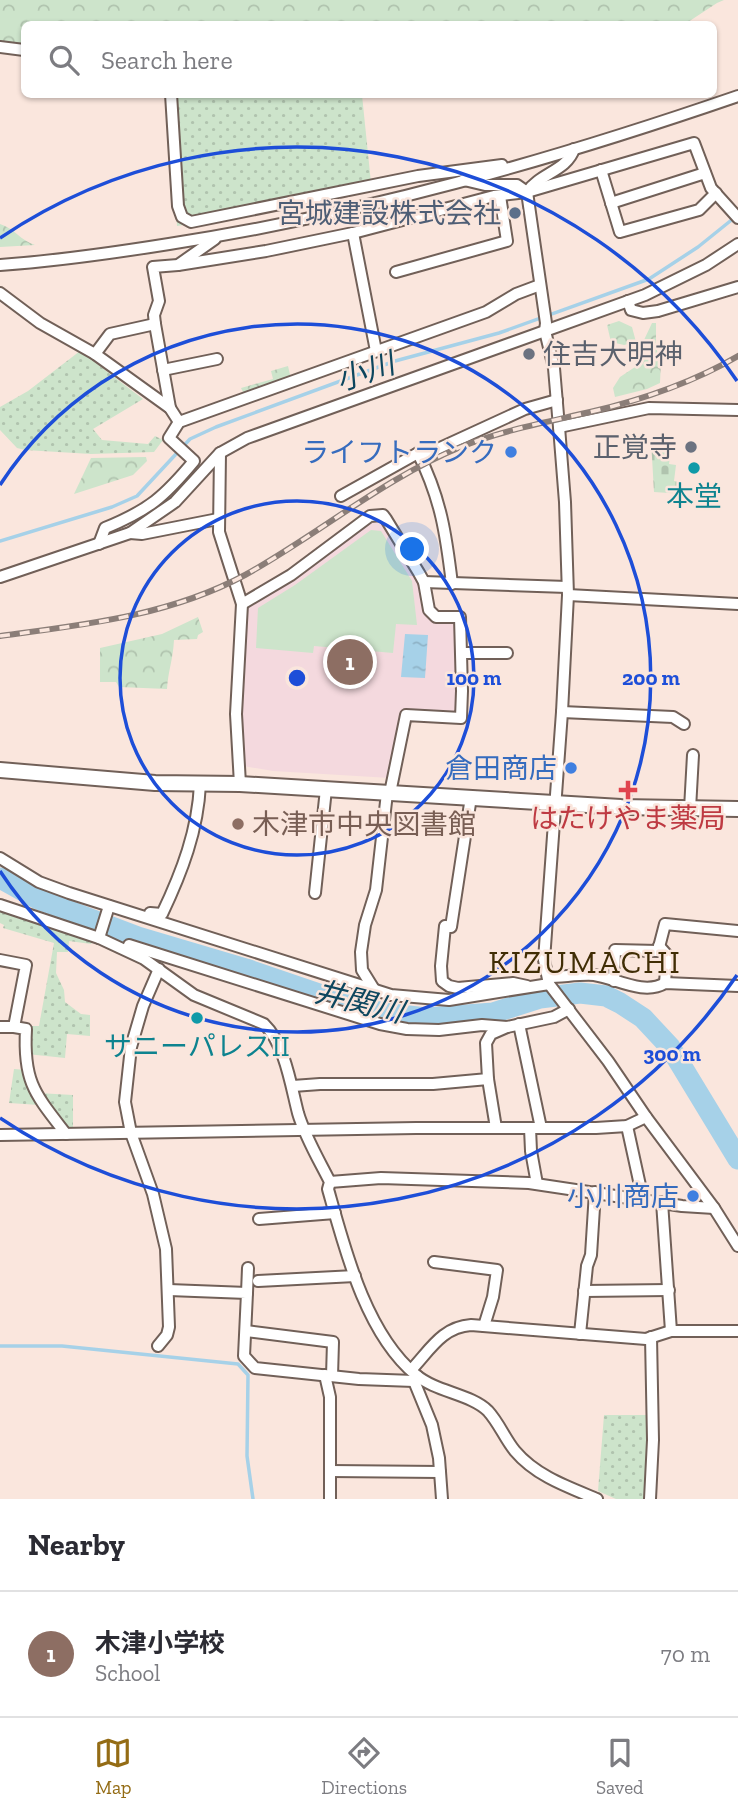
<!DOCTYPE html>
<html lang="en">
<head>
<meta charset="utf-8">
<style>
	:root { --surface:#fff; --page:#f7f7f7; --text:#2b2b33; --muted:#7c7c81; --line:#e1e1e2; --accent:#946c15 }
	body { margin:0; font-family:"Zilla Slab","Noto Sans JP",serif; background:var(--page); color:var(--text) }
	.you { position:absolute; left:413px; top:550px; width:24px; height:24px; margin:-18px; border:5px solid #fff; border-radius:50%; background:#1a73e8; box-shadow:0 0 0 10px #1a73e833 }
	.badge { display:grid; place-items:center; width:46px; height:46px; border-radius:50%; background:var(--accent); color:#fff; font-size:23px; font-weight:700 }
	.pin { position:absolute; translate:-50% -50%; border:4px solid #fff; box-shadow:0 2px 7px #0006 }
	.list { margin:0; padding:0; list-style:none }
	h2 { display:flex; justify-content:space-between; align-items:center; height:91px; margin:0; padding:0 28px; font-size:30px }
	h2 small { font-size:23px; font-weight:400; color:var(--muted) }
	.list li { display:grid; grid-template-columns:46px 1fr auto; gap:21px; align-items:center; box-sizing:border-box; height:126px; padding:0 28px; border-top:2px solid var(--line) }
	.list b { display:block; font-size:26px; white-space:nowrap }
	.list p { margin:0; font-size:23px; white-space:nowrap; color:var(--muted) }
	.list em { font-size:23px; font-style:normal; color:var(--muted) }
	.icon { flex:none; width:38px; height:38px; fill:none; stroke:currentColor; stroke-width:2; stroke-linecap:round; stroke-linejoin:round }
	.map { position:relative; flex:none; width:738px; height:1499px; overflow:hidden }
	.search { position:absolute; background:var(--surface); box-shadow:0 2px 5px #0004; left:21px; right:21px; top:21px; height:77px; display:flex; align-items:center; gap:18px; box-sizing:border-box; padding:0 24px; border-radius:10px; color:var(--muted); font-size:26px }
	.sheet { height:217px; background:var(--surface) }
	nav { display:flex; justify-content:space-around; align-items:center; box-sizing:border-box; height:98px; border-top:2px solid var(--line); background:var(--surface); font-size:19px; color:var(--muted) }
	nav a { display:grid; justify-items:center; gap:4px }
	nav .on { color:var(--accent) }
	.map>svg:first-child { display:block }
	.education { fill:#f4d9de }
	.grass { fill:url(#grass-dots) }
	.forest { fill:url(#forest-crowns) }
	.cemetery { fill:url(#cemetery-stones) }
	.pitch { fill:#cde4cb }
	.water { fill:url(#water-ripples) }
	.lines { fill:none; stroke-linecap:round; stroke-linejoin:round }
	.stream { stroke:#a6d1e8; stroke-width:3.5 }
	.river { stroke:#a6d1e8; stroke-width:21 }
	.minor-casing { stroke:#716058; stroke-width:14 }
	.tertiary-casing { stroke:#716058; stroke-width:18 }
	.minor { stroke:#fff; stroke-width:10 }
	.tertiary { stroke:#fff; stroke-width:14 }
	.rail-casing { stroke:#8b7e78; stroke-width:6 }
	.rail { stroke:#fae6dd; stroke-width:3.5; stroke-dasharray:10; stroke-linecap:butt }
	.ring { fill:none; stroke:#1d4ed8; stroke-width:3.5 }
	.service-dot { fill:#5c6f8a; stroke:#fae6dd; stroke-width:2.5 }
	.worship-dot { fill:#6b7280; stroke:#fae6dd; stroke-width:2.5 }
	.shop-dot { fill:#3f7fe0; stroke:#fae6dd; stroke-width:2.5 }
	.culture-dot { fill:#0f9aa8; stroke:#fae6dd; stroke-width:2.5 }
	.health-dot { fill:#e0444e; stroke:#fae6dd; stroke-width:2.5 }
	.education-dot { fill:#8d6e63; stroke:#fae6dd; stroke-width:2.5 }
	.labels { text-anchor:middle; stroke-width:5; stroke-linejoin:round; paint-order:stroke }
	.service-label { font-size:28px; fill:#4e5e75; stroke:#fae6dd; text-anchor:end }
	.worship-label { font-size:28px; fill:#5b616d; stroke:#fae6dd; text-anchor:start }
	.shop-label { font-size:28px; fill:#366cbe; stroke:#fae6dd; text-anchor:end }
	.culture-label { font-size:28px; fill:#0d838f; stroke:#fae6dd }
	.health-label { font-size:28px; fill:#be3a42; stroke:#fae6dd }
	.education-label { font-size:28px; fill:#785e54; stroke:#fae6dd; text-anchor:start }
	.water-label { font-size:30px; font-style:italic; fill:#0d465e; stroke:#fae6dd }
	.quarter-label { font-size:32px; letter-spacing:2px; fill:#402d05; stroke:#fae6dd }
	.centre { fill:#1d4ed8; stroke:#fae6dd; stroke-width:3.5 }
	.ring-label { font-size:21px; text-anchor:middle; font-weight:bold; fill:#1d4ed8; stroke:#fae6dd; stroke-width:5; stroke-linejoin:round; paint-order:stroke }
</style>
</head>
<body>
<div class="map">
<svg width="738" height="1499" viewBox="0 0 738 1499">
	<defs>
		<pattern id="grass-dots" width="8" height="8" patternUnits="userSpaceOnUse" patternTransform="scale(1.75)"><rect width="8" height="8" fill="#cde4cb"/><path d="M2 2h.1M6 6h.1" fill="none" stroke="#b0c3ae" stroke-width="1.8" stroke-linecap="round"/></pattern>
		<pattern id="forest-crowns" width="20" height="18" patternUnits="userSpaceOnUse" patternTransform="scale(1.75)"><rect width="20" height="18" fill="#cde4cb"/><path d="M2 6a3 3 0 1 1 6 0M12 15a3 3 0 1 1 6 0" fill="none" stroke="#b0c3ae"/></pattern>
		<pattern id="cemetery-stones" width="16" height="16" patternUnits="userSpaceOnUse" patternTransform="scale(1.75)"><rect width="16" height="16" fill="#cde4cb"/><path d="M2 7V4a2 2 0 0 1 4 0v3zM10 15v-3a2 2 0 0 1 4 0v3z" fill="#b0c3ae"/></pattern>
		<pattern id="water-ripples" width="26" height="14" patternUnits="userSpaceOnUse" patternTransform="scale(1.75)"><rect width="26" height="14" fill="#a6d1e8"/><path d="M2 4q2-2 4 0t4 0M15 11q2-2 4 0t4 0" fill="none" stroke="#8fb3c7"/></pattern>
	</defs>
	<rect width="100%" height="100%" fill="#fae6dd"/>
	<path class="education" d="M372,520L382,521L421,586L426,614L434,621H452L458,624V710L450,713L404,711L390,778L273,771L243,766L240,699L246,607Z"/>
	<g class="grass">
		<path d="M171,95H362L371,183L197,223L177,226Z"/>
		<path d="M80,351L143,399L93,429L102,440L148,444L155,436L163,440L154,452L91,454L25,450L17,448L0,430V407L28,391Z"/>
		<path d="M0,910L17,918L95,939L91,944L69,941L68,952H57L56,973L64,990L65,1002L81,1014L90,1015V1036L67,1034L65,1058L27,1054L29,1026H39L54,943L3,928L4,925L0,923Z"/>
		<path d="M14,1069L26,1070L39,1105L9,1103Z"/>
		<path d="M38,1093L73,1095V1128H66Z"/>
		<path d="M604,1415H650L648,1499H616L598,1491Z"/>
	</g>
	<g class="forest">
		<path d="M0,0H724L717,3L685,24H24V47L0,44Z"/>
		<path d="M0,224C14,228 21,241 35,245L0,247Z"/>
		<path d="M619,321L632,327L636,342L624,345L611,342L607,325Z"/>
		<path d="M652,323H656V348L661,361L660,383L647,389L615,397L613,388L620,377L638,365L644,340Z"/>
		<path d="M288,366L291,379L245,396L241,388L273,379L271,371Z"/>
		<path d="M146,457L147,461L133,475L74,494L91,458Z"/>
		<path d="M198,617L203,632L198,635L197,639L174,640C173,660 168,671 167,689L119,687L116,682H100V648L162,634Z"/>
	</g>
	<path class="cemetery" d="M651,440L672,441L669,464L676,465L674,481L683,483V494L654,492Z"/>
	<path class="pitch" d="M371,530L381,531L412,581L417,625L396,624L393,653L314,646L313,653L256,648L258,608L295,585Z"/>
	<path class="water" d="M405,634L428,635L425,678L401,677Z"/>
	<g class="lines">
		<g class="stream">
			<path d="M0,541L112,507L137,496L190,439L216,427L395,361L499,333L649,279L698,247L734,218"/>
			<path d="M0,1346H62L238,1364L248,1375L247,1456L253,1499"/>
		</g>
		<path class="river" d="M0,878L38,899L138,937L246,969L351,1005L383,1013L426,1018L493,1013L540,998L580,993L606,996L620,1003L643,1018L670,1047L738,1159"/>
		<defs>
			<g id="minor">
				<path d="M0,47L24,50"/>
				<path d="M171,94L178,206L182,217L191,222L418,176L502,165"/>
				<path d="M601,170L620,232L699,210L716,193"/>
				<path d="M464,180L485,185H517L527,192L546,323L545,331L554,368L559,427L565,502L568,595L562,712L544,960L549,984L608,1061L646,1117L714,1208L738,1246"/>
				<path d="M527,192C540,173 567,171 574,149"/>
				<path d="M611,203L705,173"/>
				<path d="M353,233L376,351"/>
				<path d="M0,265C56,261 113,253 169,244C363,214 552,160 738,96"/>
				<path d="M178,265L266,251L353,233L494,196L527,192L694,143L711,188L738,218"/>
				<path d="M396,272L507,241L500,196"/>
				<path d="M0,293L40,323L95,354L170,408L179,422"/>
				<path d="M628,301L631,310L643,313L658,311L738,287"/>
				<path d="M95,354L110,334L155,324"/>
				<path d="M163,370L217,359"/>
				<path d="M170,408L155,324L154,315L159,301L153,267L178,265L215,239"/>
				<path d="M559,427L649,408L738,410"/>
				<path d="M220,453L219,532L242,604L236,714L240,784"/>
				<path d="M418,453C441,499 446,534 452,584"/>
				<path d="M341,496L418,453H429L525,409L557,400"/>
				<path d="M130,533L142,534L218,519"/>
				<path d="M99,544L105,528C149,510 164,497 194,461L169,438L179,422L486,312L516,294L540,285"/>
				<path d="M0,577L130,533L175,502L220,453L247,438L645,295L706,265L738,244"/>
				<path d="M424,582L567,587"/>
				<path d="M568,595L738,604"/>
				<path d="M242,604L291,575L370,516L383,515L386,519L419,573L424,582L429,610L436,617H460L462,691L461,718L406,715L390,793"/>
				<path d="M462,653H507"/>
				<path d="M562,712L673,717L684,724"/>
				<path d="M471,797L451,927L445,926L441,966L442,981L449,986L458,988L513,983L527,986"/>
				<path d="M690,809L693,755"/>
				<path d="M0,858L39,882L69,893L391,995L449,1000L549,984"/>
				<path d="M315,893L326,789"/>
				<path d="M0,905L99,938L144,959L194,995L264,1024C285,1044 291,1086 298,1113C305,1137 319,1160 330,1182L328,1189C345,1250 366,1334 416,1375C436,1392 471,1394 488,1411C499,1423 505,1439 515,1451C536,1476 568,1487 597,1499"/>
				<path d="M150,913L162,914C182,872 198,830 200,784"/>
				<path d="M99,938L109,906"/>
				<path d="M129,945L380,1024L407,1029L439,1030L482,1025L507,1027"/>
				<path d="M659,946L667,955L665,983"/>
				<path d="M0,960L26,965L14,1027H0"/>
				<path d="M548,977C563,977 579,974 594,975C615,978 644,996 665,983L738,986"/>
				<path d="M614,981L615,950L658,951L665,924L738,931"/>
				<path d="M375,991L362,970L361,952L365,925L376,890L387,793"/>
				<path d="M519,1024L541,1128"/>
				<path d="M14,1027L26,1029C23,1082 35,1094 66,1134"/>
				<path d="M488,1079L496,1128"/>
				<path d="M293,1086L320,1084H433L488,1079L486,1043L491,1034L507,1027L554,1017L569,1009"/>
				<path d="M627,1126L643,1199"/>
				<path d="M530,1128L531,1151L537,1184"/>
				<path d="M0,1135L416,1128H596L627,1126L646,1117"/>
				<path d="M330,1182L381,1178L529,1183L682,1206L714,1208"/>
				<path d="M662,1202L671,1331"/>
				<path d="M259,1219L335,1213"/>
				<path d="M434,1262L497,1270L493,1297L484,1326"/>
				<path d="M258,1281L355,1276"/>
				<path d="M169,1290L247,1293L244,1356L255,1368L359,1379L414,1381"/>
				<path d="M584,1291L669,1290"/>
				<path d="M247,1293L248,1268"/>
				<path d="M246,1331L333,1342L332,1376"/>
				<path d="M580,1334L587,1266L591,1255L595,1192"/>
				<path d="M158,1346L167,1335L169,1327L166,1249L153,1194L131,1133L125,1102L131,1047L143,1006L159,969"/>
				<path d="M411,1370C430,1350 442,1327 471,1325L646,1339L671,1331H738"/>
				<path d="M325,1375L330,1397V1499"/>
				<path d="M417,1376L414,1381L432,1425L439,1458L442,1499"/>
				<path d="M330,1471L440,1472"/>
				<path d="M650,1499L653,1440L651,1337"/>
			</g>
			<path id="tertiary" d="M0,770L155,783L240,784L621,807L738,809"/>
		</defs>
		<use href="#minor" class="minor-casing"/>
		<use href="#tertiary" class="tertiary-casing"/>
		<use href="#minor" class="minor"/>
		<use href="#tertiary" class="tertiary"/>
		<defs>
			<path id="rail" d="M0,636C83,625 169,616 245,575C319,534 384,478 463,446C504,430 547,422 590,412C641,400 692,383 738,356"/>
		</defs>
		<use href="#rail" class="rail-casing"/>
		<use href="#rail" class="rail"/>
	</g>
	<g class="ring">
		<circle cx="297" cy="678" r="177"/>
		<path d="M0 485A354 354 0 1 1 0 871"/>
		<path d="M737 975A531 531 0 0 1 0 1118M0 238A531 531 0 0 1 737 381"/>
	</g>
	<circle class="service-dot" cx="515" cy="213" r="7"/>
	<g class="worship-dot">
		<circle cx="529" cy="354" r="7"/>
		<circle cx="691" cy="447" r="7"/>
	</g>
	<g class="shop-dot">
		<circle cx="511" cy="452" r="7"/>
		<circle cx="571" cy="768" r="7"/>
		<circle cx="693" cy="1196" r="7"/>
	</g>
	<g class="culture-dot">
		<circle cx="694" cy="468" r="7"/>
		<circle cx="197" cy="1018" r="7"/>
	</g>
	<path class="health-dot" d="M624.5 779.5h7v7h7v7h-7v7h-7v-7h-7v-7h7z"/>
	<circle class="education-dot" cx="238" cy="824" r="7"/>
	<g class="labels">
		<g class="service-label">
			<text x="501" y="223">宮城建設株式会社</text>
		</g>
		<g class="worship-label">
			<text x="543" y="364">住吉大明神</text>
			<text x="677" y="457" text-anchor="end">正覚寺</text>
		</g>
		<g class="shop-label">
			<text x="497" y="462">ライフトランク</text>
			<text x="557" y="778">倉田商店</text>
			<text x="679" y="1206">小川商店</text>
		</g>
		<g class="culture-label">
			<text x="694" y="506">本堂</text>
			<text x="197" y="1056">サニーパレスII</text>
		</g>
		<g class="health-label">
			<text x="628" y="828">はたけやま薬局</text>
		</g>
		<g class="education-label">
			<text x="252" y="834">木津市中央図書館</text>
		</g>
		<g class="water-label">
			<text transform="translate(365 372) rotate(-19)" y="10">小川</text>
			<text transform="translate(359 1002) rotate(14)" y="10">井関川</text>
		</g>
		<g class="quarter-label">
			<text x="585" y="973">KIZUMACHI</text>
		</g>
	</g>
	<circle cx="297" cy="678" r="10" class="centre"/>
	<g class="ring-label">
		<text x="474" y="685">100 m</text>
		<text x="651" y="685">200 m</text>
		<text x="672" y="1061">300 m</text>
	</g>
</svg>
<div class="you"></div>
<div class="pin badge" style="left:350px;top:662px;background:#8d6e63">1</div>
<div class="search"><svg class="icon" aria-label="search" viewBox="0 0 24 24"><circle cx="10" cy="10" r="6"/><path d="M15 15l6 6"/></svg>Search here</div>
</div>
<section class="sheet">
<h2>Nearby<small></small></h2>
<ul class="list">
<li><span class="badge" style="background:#8d6e63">1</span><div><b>木津小学校</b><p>School</p></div><em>70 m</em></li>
</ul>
</section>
<nav>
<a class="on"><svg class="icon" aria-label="map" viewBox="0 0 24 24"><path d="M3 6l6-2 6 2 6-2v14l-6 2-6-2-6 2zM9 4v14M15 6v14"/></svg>Map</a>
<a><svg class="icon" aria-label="directions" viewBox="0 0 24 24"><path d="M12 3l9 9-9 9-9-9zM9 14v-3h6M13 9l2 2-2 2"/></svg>Directions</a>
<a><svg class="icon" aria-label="saved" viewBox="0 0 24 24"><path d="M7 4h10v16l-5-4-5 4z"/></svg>Saved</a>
</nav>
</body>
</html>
